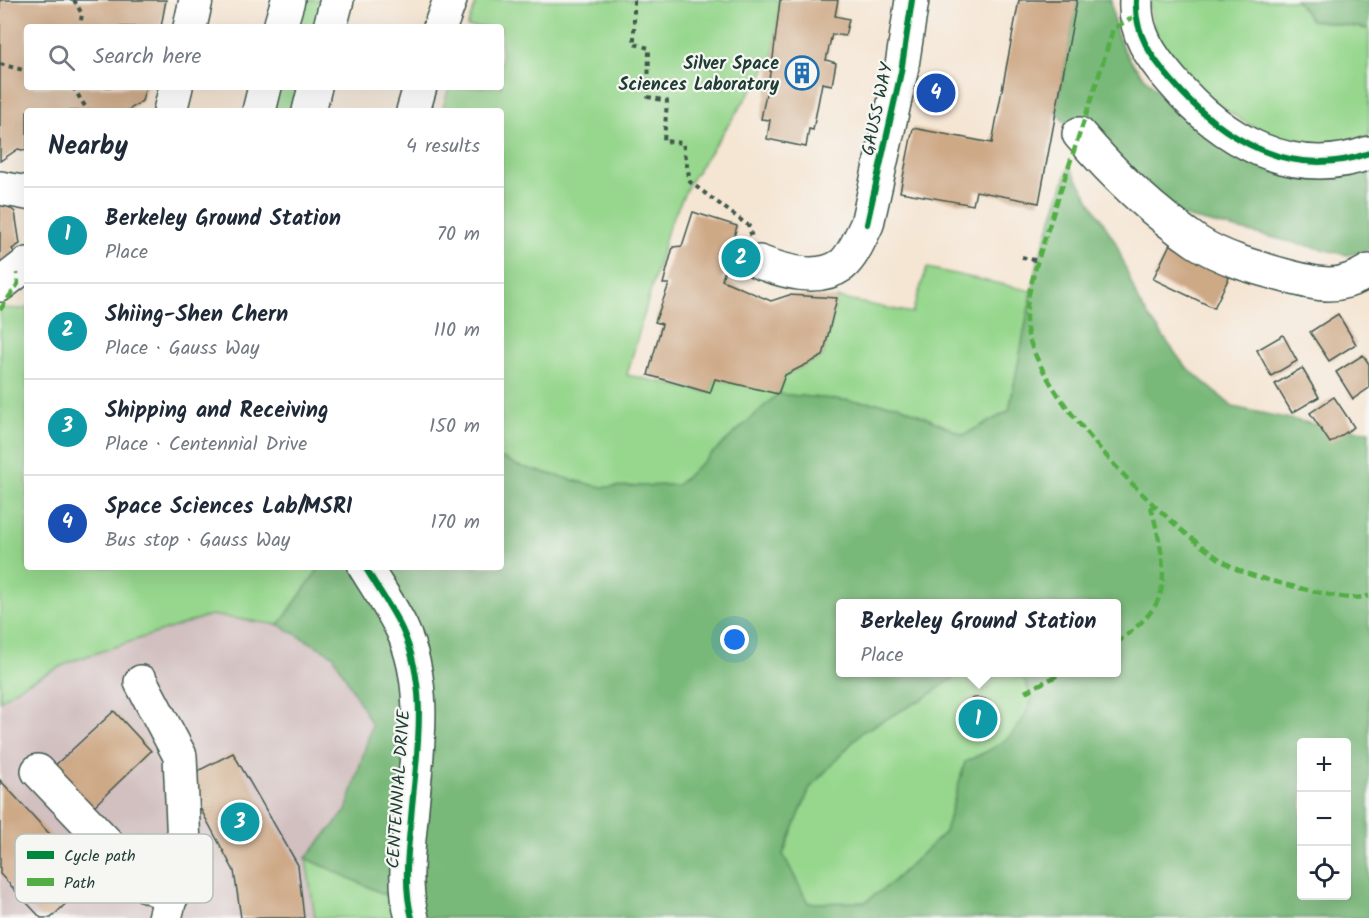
<!DOCTYPE html>
<html lang="en">
<head>
<meta charset="utf-8">
<style>
	:root { --surface:#fff; --page:#f2f2f3; --text:#1f2937; --muted:#747a83; --line:#e0e1e3; --accent:#b45309 }
	body { margin:0; font-family:Kalam,sans-serif; background:var(--page); color:var(--text) }
	.controls { position:absolute; right:18px; bottom:18px; display:grid; overflow:hidden; border-radius:6px; box-shadow:0 6px 24px #0002 }
	.controls button { width:54px; height:54px; display:grid; place-items:center; padding:0; border:0; border-bottom:2px solid var(--line); background:var(--surface); color:var(--text); font:30px sans-serif }
	.you { position:absolute; left:735px; top:640px; width:21px; height:21px; margin:-15px; border:4px solid #fff; border-radius:50%; background:#1a73e8; box-shadow:0 0 0 9px #1a73e833 }
	.badge { display:grid; place-items:center; width:39px; height:39px; border-radius:50%; background:var(--accent); color:#fff; font-size:20px; font-weight:700 }
	.pin { position:absolute; translate:-50% -50%; border:3px solid #fff; box-shadow:0 2px 6px #0006 }
	.popup { position:absolute; left:836px; top:599px; width:285px; height:78px; box-sizing:border-box; display:grid; place-content:center; border-radius:6px; background:var(--surface); filter:drop-shadow(0 2px 4px #0005); font-size:20px; white-space:nowrap; color:var(--muted) }
	.popup b { font-size:22px; color:var(--text) }
	.popup::after { content:''; position:absolute; left:50%; top:100%; margin-left:-12px; border:12px solid transparent; border-top-color:var(--surface) }
	.list { margin:0; padding:0; list-style:none }
	h2 { display:flex; justify-content:space-between; align-items:center; height:78px; margin:0; padding:0 24px; font-size:26px }
	h2 small { font-size:20px; font-weight:400; color:var(--muted) }
	.list li { display:grid; grid-template-columns:39px 1fr auto; gap:18px; align-items:center; box-sizing:border-box; height:96px; padding:0 24px; border-top:2px solid var(--line) }
	.list b { display:block; font-size:22px; white-space:nowrap }
	.list p { margin:0; font-size:20px; white-space:nowrap; color:var(--muted) }
	.list em { font-size:20px; font-style:normal; color:var(--muted) }
	.icon { flex:none; width:33px; height:33px; fill:none; stroke:currentColor; stroke-width:2; stroke-linecap:round; stroke-linejoin:round }
	.map { position:relative; flex:none; width:1369px; height:918px; overflow:hidden }
	.search { position:absolute; background:var(--surface); box-shadow:0 6px 24px #0002; left:24px; top:24px; width:480px; height:66px; display:flex; align-items:center; gap:15px; box-sizing:border-box; padding:0 21px; border-radius:6px; color:var(--muted); font-size:22px }
	.panel { position:absolute; background:var(--surface); box-shadow:0 6px 24px #0002; left:24px; top:108px; width:480px; height:462px; border-radius:6px }
	.map>svg:first-child { display:block }
	.industrial { fill:#d2bfc0 }
	.green { fill:#96d78d; stroke:#5a8a60; stroke-width:1.5 }
	.forest { fill:#78b878; stroke:#4c7a56; stroke-width:1.5; fill-rule:evenodd }
	.building { fill:#cea986 }
	.lines { fill:none; stroke-linecap:round; stroke-linejoin:round }
	.minor-casing { stroke:#3f564c; stroke-width:36 }
	.path { stroke:#3f564c; stroke-width:4; stroke-dasharray:4.5 4.5; stroke-linecap:butt }
	.minor { stroke:#fff; stroke-width:33 }
	.quiet { stroke:#52ad45; stroke-width:4.5; stroke-dasharray:9 4.5; stroke-linecap:butt }
	.cycleway-casing { stroke:#f6f6f2; stroke-width:10 }
	.cycleway { stroke:#00873e; stroke-width:6 }
	.labels { text-anchor:middle; stroke-width:4.5; stroke-linejoin:round; paint-order:stroke }
	.poi-label { font-size:18px; font-weight:bold; fill:#1f3d34; stroke:#f6f6f2; text-anchor:end }
	.street-label { font-size:18px; fill:#1f3d34; stroke:#f6f6f2 }
	.key { fill:#f6f6f2; stroke:#b6beb9; stroke-width:1.5 }
	.key-label { font-size:16px; fill:#1f3d34 }
</style>
</head>
<body>
<div class="map">
<svg width="1369" height="918" viewBox="0 0 1369 918">
	<rect width="100%" height="100%" fill="#f6f6f2"/>
	<filter id="ink" filterUnits="userSpaceOnUse"><feTurbulence type="fractalNoise" baseFrequency=".0167" numOctaves="2"/><feDisplacementMap in="SourceGraphic" scale="12" xChannelSelector="R" yChannelSelector="G"/><feConvolveMatrix kernelMatrix="1 2 1 2 8 2 1 2 1" color-interpolation-filters="sRGB"/></filter>
	<filter id="wash" filterUnits="userSpaceOnUse"><feTurbulence type="fractalNoise" baseFrequency=".008" numOctaves="4" result="noise"/><feDisplacementMap in="SourceGraphic" scale="24" xChannelSelector="R" yChannelSelector="G"/><feGaussianBlur stdDeviation="1.35" result="paint"/><feColorMatrix in="noise" values="0 0 0 0 0 0 0 0 0 0 0 0 0 0 0 0 0 1.4 0 .05"/><feComposite in="paint" operator="in"/></filter>
	<g filter="url(#wash)">
		<rect width="100%" height="100%" fill="#f5e5d3"/>
		<path class="industrial" d="M211,615L279,625L333,655L372,725L346,811L306,858L315,918H0V701L19,687L72,661Z"/>
		<g class="green">
			<path d="M299,0H324L318,27H292Z"/>
			<path d="M477,0H780L773,58L690,182L669,226L627,375L710,393L715,379L778,393L785,375L823,356L837,298L912,313L927,268L1032,291L1009,411L964,435L898,405L778,394L677,485L600,487L518,466L501,457V111H442L449,87H501V27H467Z"/>
			<path d="M1149,0H1296L1311,20L1369,29V137C1350,145 1321,150 1301,146C1255,139 1176,78 1157,36C1152,26 1151,11 1149,0Z"/>
			<path d="M277,87H303L297,111H271Z"/>
			<path d="M27,306V567H320L279,625L211,615L72,661L19,687L0,701V308L24,309Z"/>
			<path d="M961,673H1011L1024,679L1032,698C1021,737 999,746 965,762L945,832L890,884L865,902L808,903L783,854L810,788L862,732L926,697Z"/>
			<path d="M306,858L409,906L402,918H315Z"/>
		</g>
		<g class="forest">
			<path d="M1077,0H1111C1113,12 1114,25 1118,36C1125,60 1148,81 1165,98C1223,154 1284,198 1369,170V250L1347,255L1181,216L1077,139L1056,112Z"/>
			<path d="M1296,0H1369V29L1311,20Z"/>
			<path d="M1069,166L1116,243L1139,303L1184,365L1233,407L1338,429L1369,431V918H402L408,905L306,858L346,811L372,725L333,655L279,625L320,567H501V457L518,466L600,487L677,485L778,394L898,405L964,435L1009,411L1038,261ZM840,604H1116V672L1011,673L1024,679L1032,698C1021,736 999,746 965,762L945,832L890,884L865,902L808,903L783,854L810,788L862,732L926,697L961,672H840ZM1302,742H1346V896H1302Z"/>
		</g>
		<g id="blocks">
			<g class="building">
				<path d="M0,0H166L161,27H27V87H146L142,101L127,111H27V151L18,149L0,161Z"/>
				<path d="M780,0H838L835,16L849,19L845,36L832,34L826,60L836,63L832,85L822,83L813,130L809,129L806,147L767,139L770,120L761,119L773,58Z"/>
				<path d="M1019,0H1077L1039,203L976,191L973,205L900,192L913,128L992,143Z"/>
				<path d="M0,201L15,212L20,244L12,249L18,258L0,272Z"/>
				<path d="M693,212L737,226L722,280L771,301L789,295L837,298L823,356L785,375L778,394L715,379L710,393L648,375L662,324L655,322L669,284H663L673,247L682,246Z"/>
				<path d="M1172,240L1233,269L1214,308L1153,279Z"/>
				<path d="M1338,314L1356,344L1329,361L1310,332Z"/>
				<path d="M1283,335L1297,361L1271,376L1257,350Z"/>
				<path d="M1363,355L1369,364V388L1353,399L1336,372Z"/>
				<path d="M1302,368L1319,397L1292,413L1275,384Z"/>
				<path d="M1334,397L1354,427L1330,443L1310,413Z"/>
				<circle cx="978" cy="717" r="19"/>
				<path d="M114,711L151,751L91,809L51,769Z"/>
				<path d="M233,753L298,865L304,918H241L234,871L184,778Z"/>
				<path d="M0,780L91,879L51,918H41L0,874Z"/>
			</g>
		</g>
	</g>
	<g filter="url(#ink)">
		<use href="#blocks" fill-opacity="0" stroke="#3f564c" stroke-width="1.5"/>
		<g class="lines">
			<defs>
				<g id="minor">
					<path d="M1136,0C1134,33 1151,57 1172,81C1221,139 1291,181 1369,153"/>
					<path d="M190,27L196,0"/>
					<path d="M280,27L288,0"/>
					<path d="M330,27L337,0"/>
					<path d="M440,27L450,0"/>
					<path d="M170,111L176,87"/>
					<path d="M259,111L265,87"/>
					<path d="M309,111L315,87"/>
					<path d="M413,111L420,87"/>
					<path d="M1079,134C1113,174 1153,212 1197,242C1223,259 1257,268 1286,276C1320,285 1338,290 1369,271"/>
					<path d="M0,188L27,193"/>
					<path d="M759,262C783,271 818,282 842,265C853,256 861,236 867,224L901,72L912,0"/>
					<path d="M0,285L27,264"/>
					<path d="M365,567C377,587 392,608 402,629C430,690 416,756 411,818C408,852 403,885 412,918"/>
					<path d="M141,682L180,756L184,845L165,918"/>
					<path d="M38,771L148,886L172,896"/>
				</g>
			</defs>
			<use href="#minor" class="minor-casing"/>
			<g class="path">
				<path d="M74,0L82,14L80,27"/>
				<path d="M634,0V44L649,48L648,97L667,101L664,141L683,143L690,182L749,226L752,238"/>
				<path d="M0,64L27,71"/>
				<path d="M73,87L88,111"/>
				<path d="M197,110L205,111"/>
				<path d="M1022,257L1038,261"/>
			</g>
			<use href="#minor" class="minor"/>
			<g class="quiet">
				<path d="M1135,16L1113,29C1095,91 1073,152 1053,214C1044,242 1026,290 1026,319C1025,387 1183,548 1245,573C1262,579 1335,598 1351,598C1357,598 1363,597 1369,596"/>
				<path d="M0,310L18,284L17,273"/>
				<path d="M1116,644C1130,632 1150,618 1158,600C1170,574 1157,530 1150,503"/>
				<path d="M1025,692L1064,672"/>
			</g>
			<defs>
				<g id="cycleway">
					<path d="M1136,0C1134,33 1151,57 1172,81C1221,139 1291,181 1369,153"/>
					<path d="M867,224L901,72L912,0"/>
					<path d="M365,567C377,587 392,608 402,629C430,690 416,756 411,818C408,852 403,885 412,918"/>
				</g>
			</defs>
			<use href="#cycleway" class="cycleway-casing"/>
			<use href="#cycleway" class="cycleway"/>
		</g>
	</g>
	<defs>
		<symbol id="building-ring" viewBox="-11 -11 22 22"><circle r="9.5" fill="#f6f6f2" stroke="#1f6fb2" stroke-width="1.5"/><path d="M-4-6H4V6H1V3H-1V6H-4ZM-2.5-4.3h1.7v1.8h-1.7ZM.8-4.3h1.7v1.8H.8ZM-2.5-1h1.7V.8h-1.7ZM.8-1h1.7V.8H.8Z" fill="#1f6fb2"/></symbol>
	</defs>
	<g fill-rule="evenodd">
		<use href="#building-ring" x="783" y="54" width="38" height="38"/>
	</g>
	<g class="labels">
		<g class="poi-label">
			<text x="779" y="69">Silver Space<tspan x="779" dy="21">Sciences Laboratory</tspan></text>
		</g>
		<g class="street-label">
			<text transform="translate(877 109) rotate(-78)" y="6">GAUSS WAY</text>
			<text transform="translate(398 789) rotate(-86)" y="6">CENTENNIAL DRIVE</text>
		</g>
	</g>
	<rect x="15" y="834" width="198" height="69" rx="9" class="key"/>
	<rect x="27" y="851" width="27" height="8" fill="#00873e"/>
	<rect x="27" y="878" width="27" height="8" fill="#52ad45"/>
	<g class="key-label">
		<text x="64" y="861">Cycle path</text>
		<text x="64" y="888">Path</text>
	</g>
</svg>
<div class="controls">
<button>+</button>
<button>−</button>
<button><svg class="icon" aria-label="locate" viewBox="0 0 24 24"><circle cx="12" cy="12" r="6"/><path d="M12 2v4M12 18v4M2 12h4M18 12h4"/></svg></button>
</div>
<div class="you"></div>
<div class="pin badge" style="left:978px;top:719px;background:#0f9aa8">1</div>
<div class="popup"><b>Berkeley Ground Station</b>Place</div>
<div class="pin badge" style="left:741px;top:258px;background:#0f9aa8">2</div>
<div class="pin badge" style="left:240px;top:822px;background:#0f9aa8">3</div>
<div class="pin badge" style="left:936px;top:93px;background:#1a4fb4">4</div>
<div class="search"><svg class="icon" aria-label="search" viewBox="0 0 24 24"><circle cx="10" cy="10" r="6"/><path d="M15 15l6 6"/></svg>Search here</div>
<section class="panel">
<h2>Nearby<small>4 results</small></h2>
<ul class="list">
<li><span class="badge" style="background:#0f9aa8">1</span><div><b>Berkeley Ground Station</b><p>Place</p></div><em>70 m</em></li>
<li><span class="badge" style="background:#0f9aa8">2</span><div><b>Shiing-Shen Chern</b><p>Place · Gauss Way</p></div><em>110 m</em></li>
<li><span class="badge" style="background:#0f9aa8">3</span><div><b>Shipping and Receiving</b><p>Place · Centennial Drive</p></div><em>150 m</em></li>
<li><span class="badge" style="background:#1a4fb4">4</span><div><b>Space Sciences Lab/MSRI</b><p>Bus stop · Gauss Way</p></div><em>170 m</em></li>
</ul>
</section>
</div>
</body>
</html>
